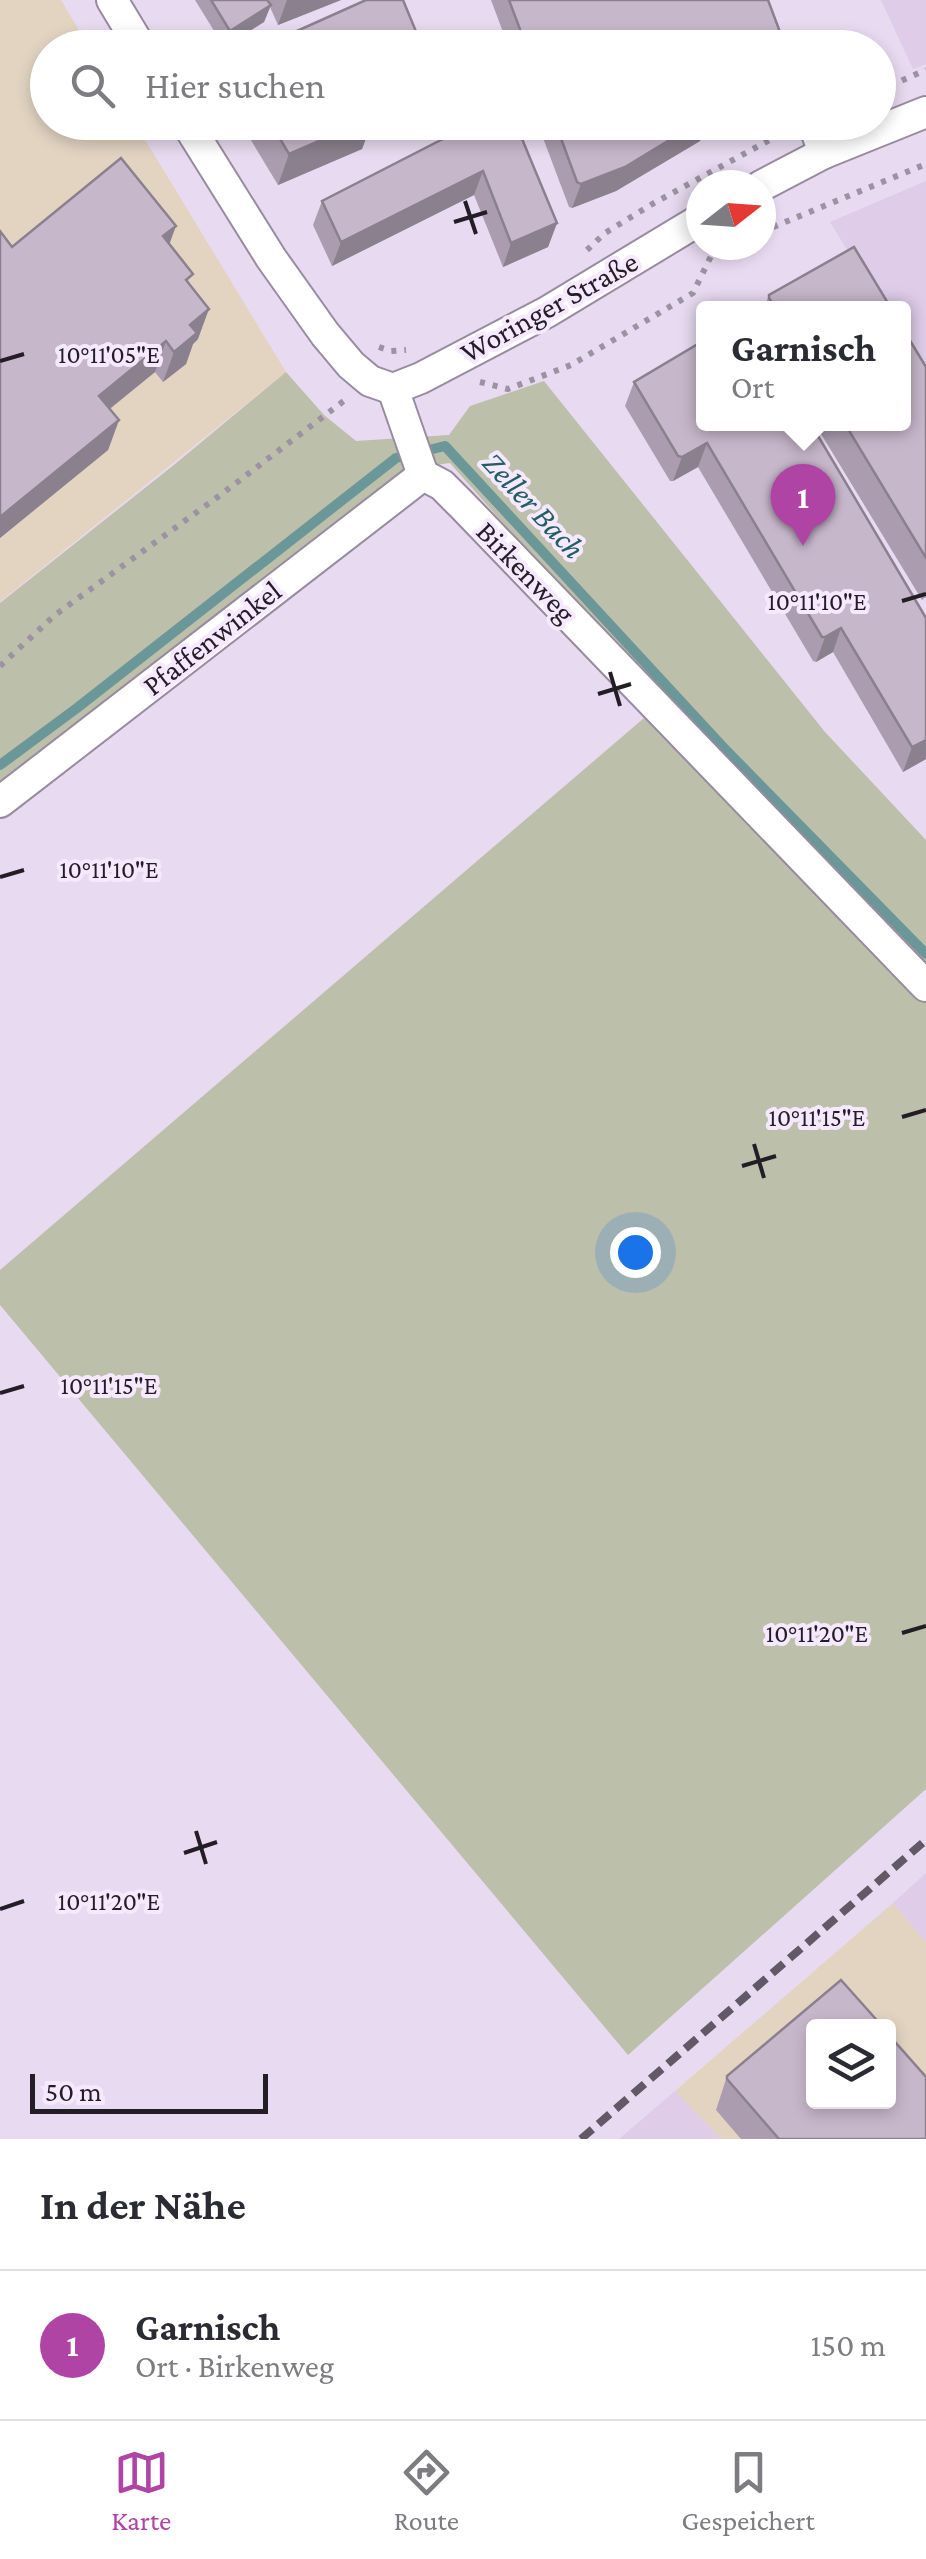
<!DOCTYPE html>
<html lang="de">
<head>
<meta charset="utf-8">
<style>
	:root { --surface:#fff; --page:#f2f2f3; --text:#2b2b33; --muted:#7c7c81; --line:#e1e1e2; --accent:#af44a5 }
	body { margin:0; font-family:"Crimson Pro",serif; background:var(--page); color:var(--text) }
	.controls { position:absolute; right:30px; bottom:30px; display:grid; overflow:hidden; border-radius:10px; box-shadow:0 5px 15px #0003 }
	.controls button { width:90px; height:90px; display:grid; place-items:center; padding:0; border:0; border-bottom:2px solid var(--line); background:var(--surface); color:var(--text); font:50px sans-serif }
	.compass { position:absolute; left:686px; top:170px; width:90px; height:90px; border-radius:50%; background:var(--surface); box-shadow:0 5px 15px #0003; rotate:73deg }
	.scale { position:absolute; left:30px; bottom:25px; width:238px; box-sizing:border-box; padding-left:10px; border:5px solid #231e26; border-top:0; font-size:28px; line-height:35px; white-space:nowrap; color:#231e26; -webkit-text-stroke:8px #f6e8fe; paint-order:stroke }
	.you { position:absolute; left:635px; top:1252px; width:35px; height:35px; margin:-25px; border:8px solid #fff; border-radius:50%; background:#1a73e8; box-shadow:0 0 0 15px #1a73e833 }
	.badge { display:grid; place-items:center; width:65px; height:65px; border-radius:50%; background:var(--accent); color:#fff; font-size:32px; font-weight:700 }
	.pin { position:absolute; translate:-50% -82px; filter:drop-shadow(0 2px 5px #0008) }
	.pin::after { content:''; position:absolute; top:52px; width:35px; height:30px; background:inherit; clip-path:polygon(0 0,100% 0,50% 100%) }
	.popup { position:absolute; left:696px; top:301px; width:215px; height:130px; box-sizing:border-box; display:grid; place-content:center; border-radius:10px; background:var(--surface); filter:drop-shadow(0 2px 8px #0005); font-size:32px; white-space:nowrap; color:var(--muted) }
	.popup b { font-size:38px; color:var(--text) }
	.popup::after { content:''; position:absolute; left:50%; top:100%; margin-left:-20px; border:20px solid transparent; border-top-color:var(--surface) }
	.list { margin:0; padding:0; list-style:none }
	h2 { display:flex; justify-content:space-between; align-items:center; height:130px; margin:0; padding:0 40px; font-size:42px }
	h2 small { font-size:32px; font-weight:400; color:var(--muted) }
	.list li { display:grid; grid-template-columns:65px 1fr auto; gap:30px; align-items:center; box-sizing:border-box; height:150px; padding:0 40px; border-top:2px solid var(--line) }
	.list b { display:block; font-size:38px; white-space:nowrap }
	.list p { margin:0; font-size:32px; white-space:nowrap; color:var(--muted) }
	.list em { font-size:32px; font-style:normal; color:var(--muted) }
	.icon { flex:none; width:55px; height:55px; fill:none; stroke:currentColor; stroke-width:2; stroke-linecap:round; stroke-linejoin:round }
	.map { position:relative; flex:none; width:926px; height:2139px; overflow:hidden }
	.search { position:absolute; background:var(--surface); box-shadow:0 5px 15px #0003; left:30px; right:30px; top:30px; height:110px; display:flex; align-items:center; gap:25px; box-sizing:border-box; padding:0 35px; border-radius:55px; color:var(--muted); font-size:38px }
	.sheet { height:280px; background:var(--surface) }
	nav { display:flex; justify-content:space-around; align-items:center; box-sizing:border-box; height:140px; border-top:2px solid var(--line); background:var(--surface); font-size:28px; color:var(--muted) }
	nav a { display:grid; justify-items:center; gap:5px }
	nav .on { color:var(--accent) }
	.map>svg:first-child { display:block }
	.commercial { fill:#e3d4c2; fill-rule:evenodd }
	.built { fill:#decce8 }
	.green { fill:#bcbfa9 }
	.lines { fill:none; stroke-linecap:round; stroke-linejoin:round }
	.stream { stroke:#6b9799; stroke-width:10 }
	.minor-casing { stroke:#988b9f; stroke-width:34 }
	.path { stroke:#9c92a2; stroke-width:6; stroke-dasharray:5 8; stroke-linecap:butt }
	.minor { stroke:#fff; stroke-width:30 }
	.rail { stroke:#615965; stroke-width:8; stroke-dasharray:15 8; stroke-linecap:butt }
	.wall { fill:#ab9daf }
	.shaded-wall { fill:#8b808e }
	.building { fill:#c7b7cb; stroke:#8b808e; stroke-width:2.5 }
	.ticks { fill:none; stroke:#231e26; stroke-width:4 }
	.labels { text-anchor:middle; stroke-width:8; stroke-linejoin:round; paint-order:stroke }
	.street-label { font-size:30px; fill:#231e26; stroke:#f6e8fe }
	.water-label { font-size:32px; font-style:italic; fill:#215f61; stroke:#f6e8fe }
	.ticks-label { font-size:25px; text-anchor:middle; fill:#231e26; stroke:#f6e8fe; stroke-width:8; stroke-linejoin:round; paint-order:stroke }
</style>
</head>
<body>
<div class="map">
<svg width="926" height="2139" viewBox="0 0 926 2139">
	<rect width="100%" height="100%" fill="#e8daf0"/>
	<g class="commercial">
		<path d="M0,0H61L89,47L48,48V122L135,123L286,372L0,602Z"/>
		<path d="M893,1903L926,1942V2139H721L675,2091ZM814,2026H888V2102H814Z"/>
	</g>
	<g class="built">
		<path d="M881,0H926V64L913,69Z"/>
		<path d="M926,181V379L903,341V308H883L830,222Z"/>
		<path d="M926,1873V1942L893,1903Z"/>
		<path d="M675,2091L721,2139H619Z"/>
	</g>
	<g class="green">
		<path d="M286,372L324,415L356,441L449,435L470,406L544,381L825,732L926,840V972C765,805 603,638 450,463L428,466L0,791V603L175,464Z"/>
		<path d="M651,712L926,993V1789L628,2055L0,1305V1270Z"/>
	</g>
	<g class="lines">
		<path class="stream" d="M0,765L77,708L396,458L445,446L722,746L926,954"/>
		<defs>
			<g id="minor">
				<path d="M112,0L141,48"/>
				<path d="M186,122L271,258L325,334L351,365L370,381L393,389"/>
				<path d="M813,122L824,153"/>
				<path d="M761,186L824,153L926,112"/>
				<path d="M393,389L423,475L442,485L462,505L926,986"/>
				<path d="M393,389L421,378L547,312L701,219"/>
				<path d="M0,802L423,475"/>
			</g>
		</defs>
		<use href="#minor" class="minor-casing"/>
		<g class="path">
			<path d="M878,91L926,70"/>
			<path d="M761,232L926,164"/>
			<path d="M587,250L605,233L654,203L786,131"/>
			<path d="M379,347L391,351L406,350"/>
			<path d="M480,382L508,389L571,365L693,293L713,252L730,245"/>
			<path d="M0,666L55,615L219,496L345,400"/>
		</g>
		<use href="#minor" class="minor"/>
		<path class="rail" d="M581,2139L926,1840"/>
	</g>
	<g class="wall">
		<path d="M195,0H341L278,25L270,7L264,22L224,47Z"/>
		<path d="M491,0H768L786,48H509Z"/>
		<path d="M240,122H372L362,149L278,185Z"/>
		<path d="M476,122L557,223L548,247L503,267L474,195L332,266L313,225L322,201Z"/>
		<path d="M537,122H707L700,141L616,191L572,208L569,207Z"/>
		<path d="M0,231L12,247L169,244L190,284L198,339L193,344L186,364L163,382L155,372L110,409L119,420L108,450L0,538Z"/>
		<path d="M769,295L891,308H764Z"/>
		<path d="M926,367V597L922,600L815,424H903Z"/>
		<path d="M634,382L811,424L926,759L903,772L833,652L816,662L813,661L698,467L673,481H670L625,406Z"/>
		<path d="M727,2076L926,2139H741L716,2110Z"/>
	</g>
	<g class="shaded-wall">
		<path d="M287,0H341L278,25Z"/>
		<path d="M271,5L264,22L224,47L230,31Z"/>
		<path d="M363,122H372L362,149L278,185L289,154Z"/>
		<path d="M699,122H707L700,141L616,191L572,208L581,184Z"/>
		<path d="M483,171L474,195L332,266L341,242Z"/>
		<path d="M557,223L548,247L503,267L511,243Z"/>
		<path d="M176,226L165,256L163,236Z"/>
		<path d="M209,309L198,339L193,344L186,364L163,382L174,352L190,325Z"/>
		<path d="M166,341L155,372L88,426L99,396Z"/>
		<path d="M119,420L108,450L0,538V517Z"/>
		<path d="M707,443L698,467L673,481L682,457Z"/>
		<path d="M841,628L833,652L816,662L825,637Z"/>
		<path d="M926,740V759L903,772L912,747Z"/>
	</g>
	<g class="building">
		<path d="M211,0H267L271,5L230,31Z"/>
		<path d="M366,0H403L422,46L419,48H259Z"/>
		<path d="M509,0H768L786,48H527Z"/>
		<path d="M270,122H363L289,154Z"/>
		<path d="M476,122H515L557,223L511,243L483,171L341,242L322,201Z"/>
		<path d="M555,122H699L625,167L581,184L577,182Z"/>
		<path d="M121,158L176,226L163,236L193,274L186,280L209,309L190,325L197,333L174,352L166,341L99,396L119,420L0,517V231L12,247Z"/>
		<path d="M854,247L891,308H775L769,298V295Z"/>
		<path d="M903,329L926,367V558L845,424H903Z"/>
		<path d="M703,341V424H811L926,618V740L912,747L841,628L825,637H822L707,443L682,457L678,456L634,382Z"/>
		<path d="M841,1980L882,2026H814V2102H888V2034L926,2077V2139H779L727,2079V2076Z"/>
	</g>
	<path class="ticks" d="M465,201L476,234M454,222L487,212M0,361L24,354M902,601L926,594M610,672L620,706M598,694L631,684M0,877L24,870M902,1117L926,1110M754,1144L764,1178M742,1166L776,1156M0,1393L24,1386M902,1633L926,1626M196,1831L206,1864M184,1853L217,1842M0,1909L24,1901"/>
	<g class="labels">
		<g class="street-label">
			<text transform="translate(549 307) rotate(-29)" y="10">Woringer Straße</text>
			<text transform="translate(526 572) rotate(46)" y="10">Birkenweg</text>
			<text transform="translate(212 638) rotate(-38)" y="10">Pfaffenwinkel</text>
		</g>
		<g class="water-label">
			<text transform="translate(534 505) rotate(47)" y="11">Zeller Bach</text>
		</g>
	</g>
	<g class="ticks-label">
		<text x="109" y="363">10°11'05"E</text>
		<text x="817" y="610">10°11'10"E</text>
		<text x="109" y="878">10°11'10"E</text>
		<text x="817" y="1126">10°11'15"E</text>
		<text x="109" y="1394">10°11'15"E</text>
		<text x="817" y="1642">10°11'20"E</text>
		<text x="109" y="1910">10°11'20"E</text>
	</g>
</svg>
<div class="controls">
<button><svg class="icon" aria-label="layers" viewBox="0 0 24 24"><path d="M12 4l9 5-9 5-9-5zM3 14l9 5 9-5"/></svg></button>
</div>
<svg class="compass" viewBox="-18 -18 36 36"><path d="M0-13l5 13h-10z" fill="#e53935"/><path d="M0 13l5-13h-10z" fill="#7c7c81"/></svg>
<div class="scale">50 m</div>
<div class="you"></div>
<div class="pin badge" style="left:803px;top:546px">1</div>
<div class="popup"><b>Garnisch</b>Ort</div>
<div class="search"><svg class="icon" aria-label="search" viewBox="0 0 24 24"><circle cx="10" cy="10" r="6"/><path d="M15 15l6 6"/></svg>Hier suchen</div>
</div>
<section class="sheet">
<h2>In der Nähe<small></small></h2>
<ul class="list">
<li><span class="badge">1</span><div><b>Garnisch</b><p>Ort · Birkenweg</p></div><em>150 m</em></li>
</ul>
</section>
<nav>
<a class="on"><svg class="icon" aria-label="map" viewBox="0 0 24 24"><path d="M3 6l6-2 6 2 6-2v14l-6 2-6-2-6 2zM9 4v14M15 6v14"/></svg>Karte</a>
<a><svg class="icon" aria-label="directions" viewBox="0 0 24 24"><path d="M12 3l9 9-9 9-9-9zM9 14v-3h6M13 9l2 2-2 2"/></svg>Route</a>
<a><svg class="icon" aria-label="saved" viewBox="0 0 24 24"><path d="M7 4h10v16l-5-4-5 4z"/></svg>Gespeichert</a>
</nav>
</body>
</html>
